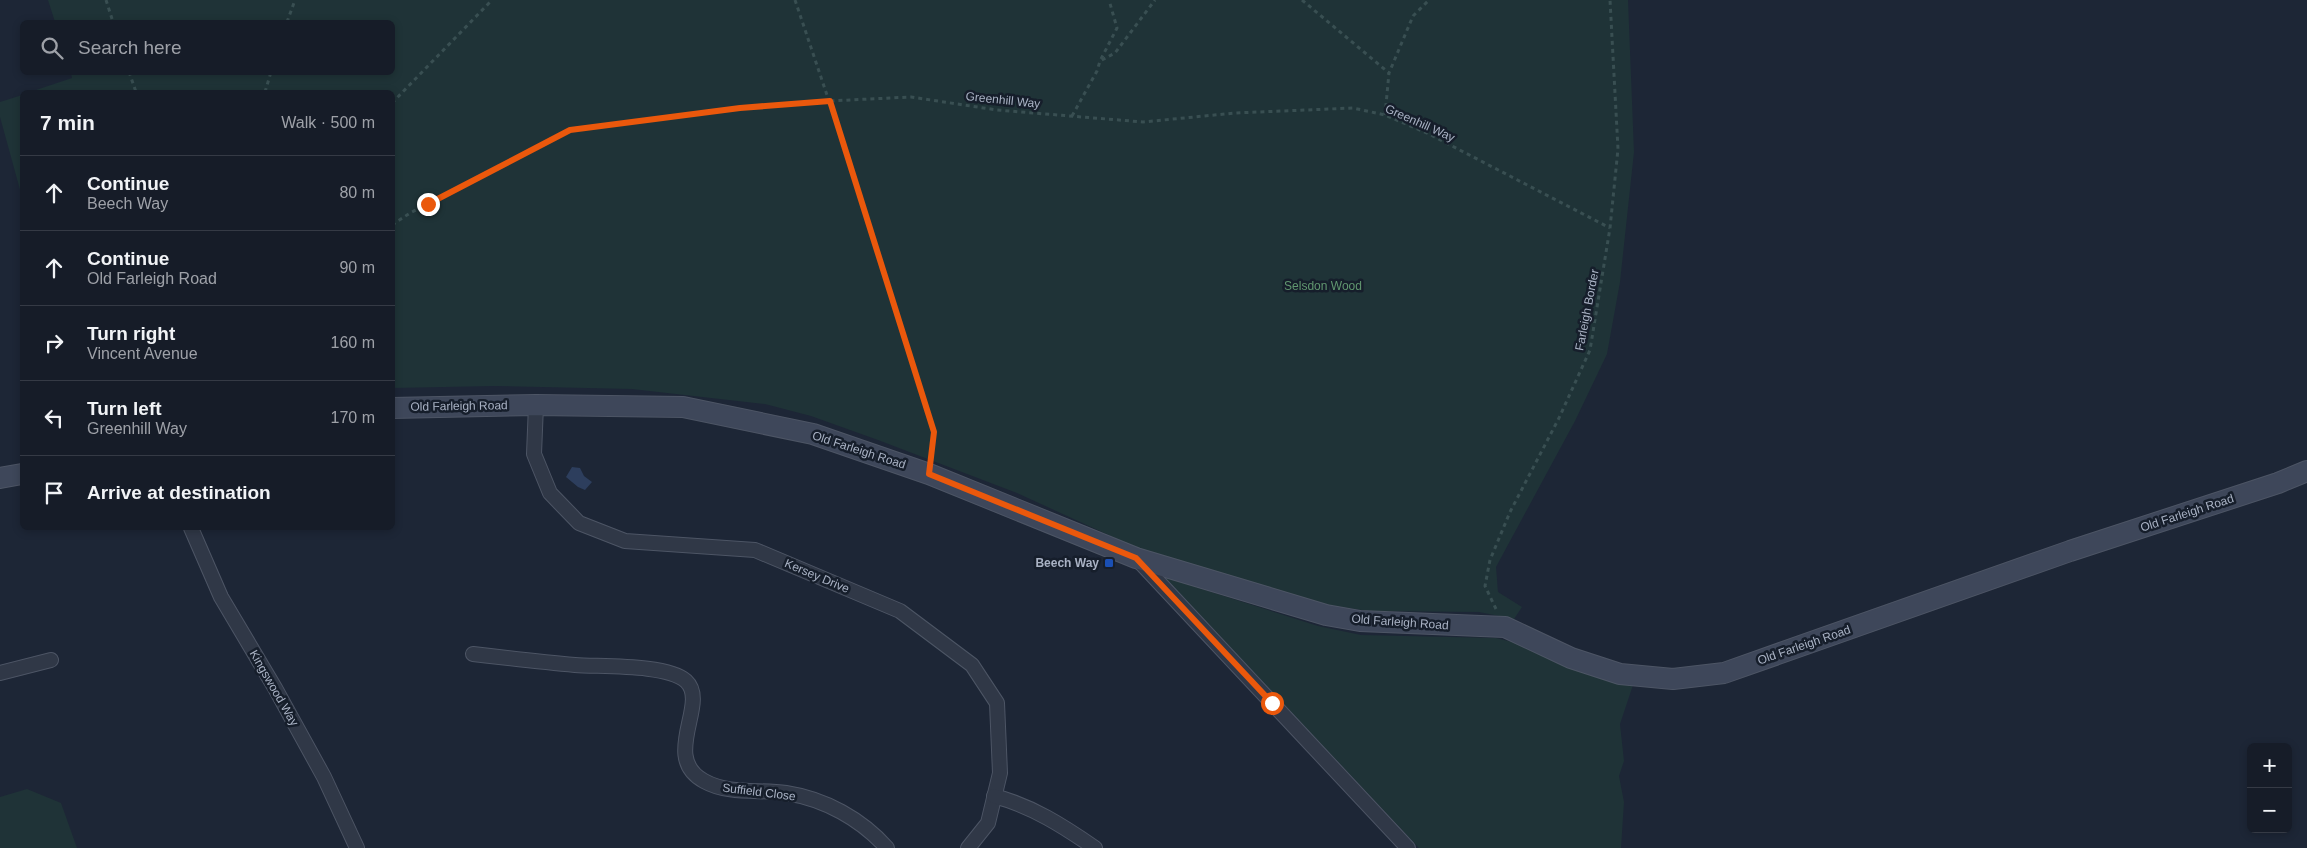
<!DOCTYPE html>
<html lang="en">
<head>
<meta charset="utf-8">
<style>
	:root { --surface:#161c28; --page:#232934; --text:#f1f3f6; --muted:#9ea1a8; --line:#353a45 }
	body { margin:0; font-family:Arial,sans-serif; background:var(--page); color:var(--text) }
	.controls { position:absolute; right:15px; bottom:15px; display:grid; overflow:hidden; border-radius:8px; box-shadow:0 2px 8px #0003 }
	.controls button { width:45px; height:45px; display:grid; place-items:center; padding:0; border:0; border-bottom:1px solid var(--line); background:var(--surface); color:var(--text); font:25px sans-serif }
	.stop { position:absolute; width:15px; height:15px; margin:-11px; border:4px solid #ea580c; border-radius:50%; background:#fff }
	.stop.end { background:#ea580c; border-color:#fff; box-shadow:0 1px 5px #0008 }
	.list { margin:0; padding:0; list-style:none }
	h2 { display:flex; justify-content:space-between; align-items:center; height:65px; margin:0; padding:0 20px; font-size:21px }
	h2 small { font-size:16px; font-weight:400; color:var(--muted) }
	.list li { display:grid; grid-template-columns:32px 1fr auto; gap:15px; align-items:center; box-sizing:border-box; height:75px; padding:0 20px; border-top:1px solid var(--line) }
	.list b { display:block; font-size:19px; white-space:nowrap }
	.list p { margin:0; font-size:16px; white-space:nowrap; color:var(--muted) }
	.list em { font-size:16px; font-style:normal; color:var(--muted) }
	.icon { flex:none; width:28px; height:28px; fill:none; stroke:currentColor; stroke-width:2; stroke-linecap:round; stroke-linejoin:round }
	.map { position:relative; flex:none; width:2307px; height:848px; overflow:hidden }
	.search { position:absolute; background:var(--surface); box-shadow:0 2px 8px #0003; left:20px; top:20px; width:375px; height:55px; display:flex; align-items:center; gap:12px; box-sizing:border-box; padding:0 18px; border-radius:8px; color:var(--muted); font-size:19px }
	.panel { position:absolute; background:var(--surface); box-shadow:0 2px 8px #0003; left:20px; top:90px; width:375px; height:440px; border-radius:8px }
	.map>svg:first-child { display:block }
	.green { fill:#1f3337 }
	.water { fill:#2d3e5d }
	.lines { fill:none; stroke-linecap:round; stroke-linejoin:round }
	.street-casing { stroke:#4d5565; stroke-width:16 }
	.secondary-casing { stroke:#4d5565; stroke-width:22 }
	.path { stroke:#394f52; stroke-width:3; stroke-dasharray:4 4; stroke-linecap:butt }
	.street { stroke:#303847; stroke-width:14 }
	.secondary { stroke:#3e475a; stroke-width:20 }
	.route { stroke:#ea580c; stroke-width:6 }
	.transit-dot { fill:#1a4fb4; stroke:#161e2b; stroke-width:2 }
	.labels { text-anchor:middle; stroke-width:5; stroke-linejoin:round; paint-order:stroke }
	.street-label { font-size:12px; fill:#a9b2c4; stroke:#161e2b }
	.park-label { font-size:12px; fill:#60966f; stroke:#161e2b }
	.poi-label { font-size:12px; font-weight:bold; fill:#a9b2c4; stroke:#161e2b; text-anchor:end }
</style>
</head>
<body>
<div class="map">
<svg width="2307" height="848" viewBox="0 0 2307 848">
	<rect width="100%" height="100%" fill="#1d2636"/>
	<g class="green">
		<path d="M48,0H1628L1634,152L1620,282L1607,354L1575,421L1496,567L1498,592L1522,607L1514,619L1479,612L1368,611L1329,605L1137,548L1017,493L878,440L811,416L765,404L632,389L495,386L393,388L392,92H30L72,78L71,73L392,72V22H55Z"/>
		<path d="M22,95V197L0,117V102Z"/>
		<path d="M1164,577L1318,626L1361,635L1496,638L1528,646L1633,685L1620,724L1624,761L1619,776L1624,802L1621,848H1419Z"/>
		<path d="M27,789L61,803L77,848H0V797Z"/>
	</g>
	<path class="water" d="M572,467L580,468L584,476L592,482L585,490L578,487L566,477Z"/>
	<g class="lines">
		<defs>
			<g id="street">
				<path d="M536,405L534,454L550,493L579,523L625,541L755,550L900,611L972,665L997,703L1000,773L988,823L968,848"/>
				<path d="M191,528L221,597L275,688L324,777L357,848"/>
				<path d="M1138,560L1408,848"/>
				<path d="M473,654C507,658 541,662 575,665C601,667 667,664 686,681C710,703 660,757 704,781C729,795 759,789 786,793C825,799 861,819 887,848"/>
				<path d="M0,673L51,660"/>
				<path d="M994,796C1032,806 1063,826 1095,848"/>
			</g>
			<g id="secondary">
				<path d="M392,408L536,405L683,407L813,434L929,474L1136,558L1326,615L1360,621L1505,627L1571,658L1620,674L1673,679L1724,673L2070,551L2278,483L2307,471"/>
				<path d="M0,478L22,474"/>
			</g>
		</defs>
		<use href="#street" class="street-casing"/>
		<use href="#secondary" class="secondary-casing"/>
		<g class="path">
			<path d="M106,0L113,22"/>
			<path d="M795,0L829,101L935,432L931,458"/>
			<path d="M1302,0L1389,73"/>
			<path d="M287,22L295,0"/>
			<path d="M1101,59L1117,28L1109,0"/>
			<path d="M129,72L136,92"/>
			<path d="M265,92L271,72"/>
			<path d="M392,103L492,0"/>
			<path d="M1385,115L1389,73L1413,16L1429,0"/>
			<path d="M1072,116L1097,71L1100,61L1115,53L1155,0"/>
			<path d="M392,225L410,213L570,130L740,108L829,101L911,97L997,110L1143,122L1235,113L1353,108L1385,115L1429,134L1610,228"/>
			<path d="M1496,609L1485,586L1490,560L1510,512L1559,418L1590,350L1610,228L1618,149L1610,0"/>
		</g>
		<use href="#street" class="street"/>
		<use href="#secondary" class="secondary"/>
	</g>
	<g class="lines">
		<path class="route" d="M428,204L570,130L740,108L830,101L934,432L929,474L1136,558L1272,703"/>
	</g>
	<rect class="transit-dot" x="1104" y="558" width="10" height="10" rx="2.5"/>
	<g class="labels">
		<g class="street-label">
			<text transform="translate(1003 100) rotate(6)" y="4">Greenhill Way</text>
			<text transform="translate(1420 123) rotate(24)" y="4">Greenhill Way</text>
			<text transform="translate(1587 310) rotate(-79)" y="4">Farleigh Border</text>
			<text transform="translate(459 406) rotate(-1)" y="4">Old Farleigh Road</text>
			<text transform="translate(859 450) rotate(18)" y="4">Old Farleigh Road</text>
			<text transform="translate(2187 513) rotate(-18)" y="4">Old Farleigh Road</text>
			<text transform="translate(817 576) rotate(23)" y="4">Kersey Drive</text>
			<text transform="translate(1400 622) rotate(4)" y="4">Old Farleigh Road</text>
			<text transform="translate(1804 645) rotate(-19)" y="4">Old Farleigh Road</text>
			<text transform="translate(274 688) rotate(60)" y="4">Kingswood Way</text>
			<text transform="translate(759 792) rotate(7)" y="4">Suffield Close</text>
		</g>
		<g class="park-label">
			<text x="1323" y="290">Selsdon Wood</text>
		</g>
		<g class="poi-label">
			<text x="1099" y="567">Beech Way</text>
		</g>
	</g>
</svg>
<div class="controls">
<button>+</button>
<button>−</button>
</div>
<div class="stop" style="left:1272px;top:703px"></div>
<div class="stop end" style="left:428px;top:204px"></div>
<div class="search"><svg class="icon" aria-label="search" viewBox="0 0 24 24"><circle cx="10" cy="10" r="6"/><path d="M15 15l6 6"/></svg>Search here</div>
<section class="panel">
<h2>7 min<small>Walk · 500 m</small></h2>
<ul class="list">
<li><svg class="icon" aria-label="ahead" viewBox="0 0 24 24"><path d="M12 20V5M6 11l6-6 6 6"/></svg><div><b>Continue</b><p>Beech Way</p></div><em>80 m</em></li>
<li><svg class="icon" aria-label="ahead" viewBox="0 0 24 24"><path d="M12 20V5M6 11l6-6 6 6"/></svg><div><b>Continue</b><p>Old Farleigh Road</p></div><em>90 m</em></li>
<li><svg class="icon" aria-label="right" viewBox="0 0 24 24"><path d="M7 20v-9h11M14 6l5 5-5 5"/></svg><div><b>Turn right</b><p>Vincent Avenue</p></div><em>160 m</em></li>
<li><svg class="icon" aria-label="left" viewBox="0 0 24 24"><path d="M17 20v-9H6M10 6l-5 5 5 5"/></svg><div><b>Turn left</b><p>Greenhill Way</p></div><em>170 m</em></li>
<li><svg class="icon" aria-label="arrive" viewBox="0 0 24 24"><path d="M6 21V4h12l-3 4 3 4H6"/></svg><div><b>Arrive at destination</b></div></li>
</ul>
</section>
</div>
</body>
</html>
